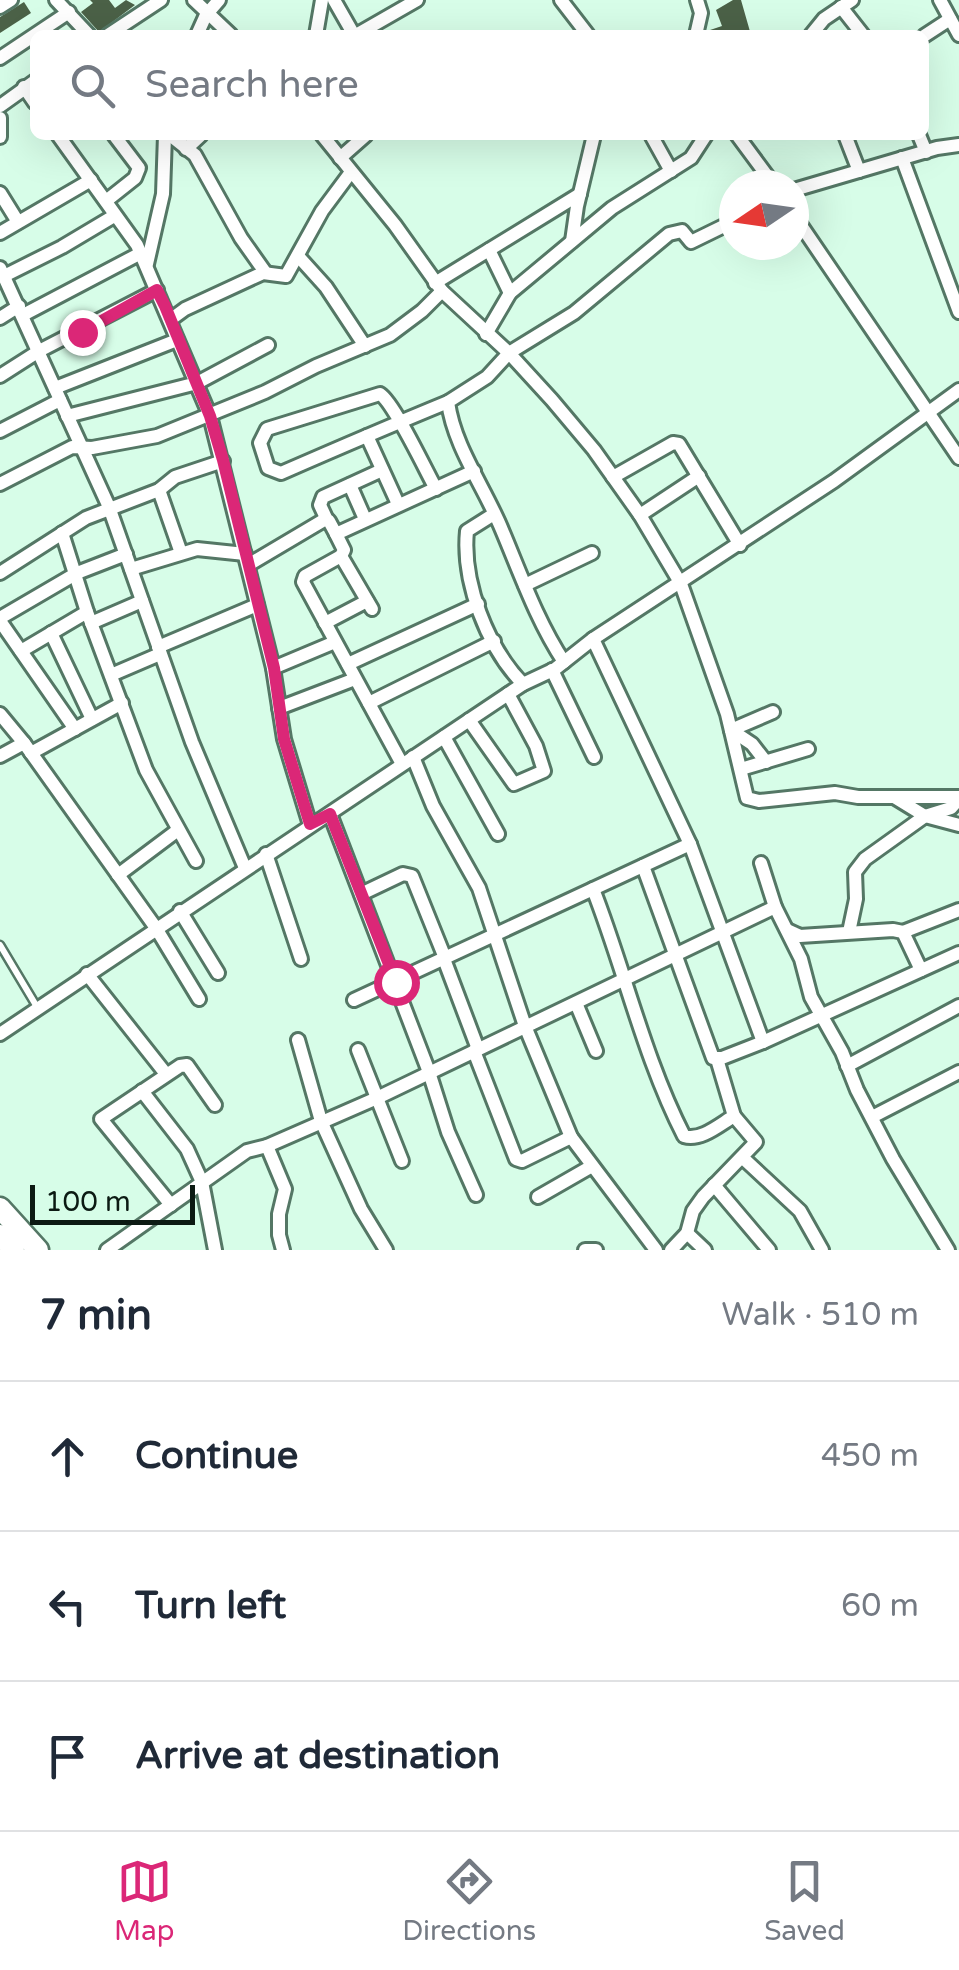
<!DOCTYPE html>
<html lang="en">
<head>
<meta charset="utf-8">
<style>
	:root { --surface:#fff; --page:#f2f2f3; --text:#1f2937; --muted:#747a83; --line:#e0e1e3; --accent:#db2777 }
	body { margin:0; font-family:"Varela Round",sans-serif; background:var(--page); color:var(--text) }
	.compass { position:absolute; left:719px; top:170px; width:90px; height:90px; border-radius:50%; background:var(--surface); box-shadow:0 10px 40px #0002; rotate:257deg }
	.scale { position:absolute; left:30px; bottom:25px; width:165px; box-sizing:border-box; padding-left:10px; border:5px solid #0c1a13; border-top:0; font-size:28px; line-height:35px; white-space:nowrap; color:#0c1a13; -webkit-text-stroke:8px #d7fde8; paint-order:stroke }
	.stop { position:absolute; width:30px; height:30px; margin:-22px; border:8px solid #db2777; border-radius:50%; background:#fff }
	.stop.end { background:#db2777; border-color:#fff; box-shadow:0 2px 10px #0008 }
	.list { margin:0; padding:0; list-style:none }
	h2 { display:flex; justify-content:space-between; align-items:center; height:130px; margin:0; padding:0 40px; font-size:42px }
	h2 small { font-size:32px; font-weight:400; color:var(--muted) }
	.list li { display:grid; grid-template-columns:65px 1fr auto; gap:30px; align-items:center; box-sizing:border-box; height:150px; padding:0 40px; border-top:2px solid var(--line) }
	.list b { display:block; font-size:38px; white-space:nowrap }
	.list em { font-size:32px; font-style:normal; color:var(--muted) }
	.icon { flex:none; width:55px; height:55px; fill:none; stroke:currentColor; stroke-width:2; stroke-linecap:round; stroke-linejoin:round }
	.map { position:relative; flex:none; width:959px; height:1250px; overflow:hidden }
	.search { position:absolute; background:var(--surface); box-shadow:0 10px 40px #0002; left:30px; right:30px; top:30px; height:110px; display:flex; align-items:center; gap:25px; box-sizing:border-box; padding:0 35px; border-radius:15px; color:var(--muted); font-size:38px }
	.sheet { height:580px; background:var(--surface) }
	nav { display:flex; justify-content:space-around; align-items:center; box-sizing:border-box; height:140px; border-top:2px solid var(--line); background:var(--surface); font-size:28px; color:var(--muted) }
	nav a { display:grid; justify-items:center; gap:5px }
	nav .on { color:var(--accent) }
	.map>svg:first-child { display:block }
	.building { fill:#4b6147 }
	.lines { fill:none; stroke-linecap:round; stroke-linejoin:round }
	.lane-casing { stroke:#547765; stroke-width:11 }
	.street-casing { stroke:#547765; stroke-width:18 }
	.primary-casing { stroke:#547765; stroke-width:25 }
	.lane { stroke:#fff; stroke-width:6 }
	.street { stroke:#fff; stroke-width:12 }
	.primary { stroke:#fff; stroke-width:20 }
	.route { stroke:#db2777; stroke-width:12 }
</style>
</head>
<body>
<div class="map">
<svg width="959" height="1250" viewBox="0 0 959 1250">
	<rect width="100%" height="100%" fill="#d7fde8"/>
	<g class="building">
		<path d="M90,0H109L115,8L126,0L135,5L99,32L81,12L93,3Z"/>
		<path d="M733,0H741L751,35H706L707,31L722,26L716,10Z"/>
		<path d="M24,2L31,13L0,33V17Z"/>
	</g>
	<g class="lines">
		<defs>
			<path id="lane" d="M0,945L37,1007"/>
			<g id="street">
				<path d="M56,0L89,35"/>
				<path d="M194,0L231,35"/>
				<path d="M334,0L354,35"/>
				<path d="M561,0L588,35"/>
				<path d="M940,0L959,35"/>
				<path d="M0,7L11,0"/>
				<path d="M841,7L863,35"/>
				<path d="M108,35L161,0"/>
				<path d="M197,35L206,15L219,0"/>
				<path d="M316,35L322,0"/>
				<path d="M356,35L417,0"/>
				<path d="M696,35L701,13L697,0"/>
				<path d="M811,35L824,19L852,0"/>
				<path d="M924,36L950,19"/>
				<path d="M0,58L69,12"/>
				<path d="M24,87L35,103"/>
				<path d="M0,106L35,81"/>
				<path d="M0,118V137"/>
				<path d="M58,135L137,245L210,416L273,668L284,739L310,825"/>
				<path d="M170,135L195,155L241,238L265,272"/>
				<path d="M322,135L395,225L442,291L509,353L552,400L594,450L640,515L681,584L727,714L747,798L759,801L835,793L858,797H959"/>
				<path d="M651,135L671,171"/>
				<path d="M737,135L774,185"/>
				<path d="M845,135L859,171"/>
				<path d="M919,135L926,152"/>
				<path d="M186,149L201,135"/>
				<path d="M340,158L366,135"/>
				<path d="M902,158L959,312"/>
				<path d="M794,190L937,148L959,145"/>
				<path d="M0,193L18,222"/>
				<path d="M106,201L135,178L139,168L114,135"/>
				<path d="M794,215L959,458"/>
				<path d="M0,233L91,180"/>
				<path d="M572,241L577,206L594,135"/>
				<path d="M753,245L764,249L772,245"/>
				<path d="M489,250L510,293"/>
				<path d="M298,256L326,287L365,346"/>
				<path d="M147,264L163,194L165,135"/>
				<path d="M0,268L109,507L192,742L245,868"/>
				<path d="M4,276L62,247L114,216"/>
				<path d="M435,283L580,194"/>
				<path d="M23,315L141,253"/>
				<path d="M0,318L19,306"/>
				<path d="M170,320L185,309L263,273L286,276L322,211L351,172"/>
				<path d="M486,334L510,293L612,208L691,158L706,135"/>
				<path d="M0,376L39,351L157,290"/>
				<path d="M55,388L177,340"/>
				<path d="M67,416L197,383L268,345"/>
				<path d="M0,431L60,400"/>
				<path d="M367,436L398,504"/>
				<path d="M613,477L673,443L679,444L740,545"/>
				<path d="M0,484L72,447L92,448L157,436L265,392L316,366L390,335L422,311L442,291"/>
				<path d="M350,485L365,519"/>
				<path d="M436,489C425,469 394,403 380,394L267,429L260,443L268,468L281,473C336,449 392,425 448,402"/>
				<path d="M159,490L181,553"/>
				<path d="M494,514L467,531C462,582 487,647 523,684"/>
				<path d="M640,515L699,476"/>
				<path d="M327,520L320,505L323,497L382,470"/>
				<path d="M62,533L87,612L146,770L196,861"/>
				<path d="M336,534L344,550L341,556L305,576L303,582L402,764"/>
				<path d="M341,556L372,609"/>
				<path d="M248,565L324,520L329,521L336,534L474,471"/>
				<path d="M131,569L197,549L245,554"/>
				<path d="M0,573L86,518L159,490L175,477L223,461"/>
				<path d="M525,585L592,553"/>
				<path d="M0,618L77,573L126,554"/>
				<path d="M0,621L75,729"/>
				<path d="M91,623L142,601"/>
				<path d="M325,623L367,601"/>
				<path d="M51,633L92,719"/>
				<path d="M593,639L690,844L763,1042"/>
				<path d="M158,647L257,605"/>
				<path d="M21,651L87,612"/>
				<path d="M564,662C537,621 521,575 502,530C485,488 454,447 448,402L487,377L509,353L574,313L669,234L682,231L691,242L734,221"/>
				<path d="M348,664L478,604"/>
				<path d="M273,668L335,642"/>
				<path d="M552,670L594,757"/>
				<path d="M111,675L160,654"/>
				<path d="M369,703L494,641"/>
				<path d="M279,708L355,679"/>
				<path d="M0,714L24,743L156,928L199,999"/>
				<path d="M469,720L514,784L544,771L536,746L508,694"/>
				<path d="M731,730L752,744L766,762"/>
				<path d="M731,730L773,712"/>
				<path d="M444,737L498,834"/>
				<path d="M31,753L122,703"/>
				<path d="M0,756L24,743"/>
				<path d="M413,757L433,806L479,888L525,1026L571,1137L656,1250"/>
				<path d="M741,769L808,749"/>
				<path d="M894,797L925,816L959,825"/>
				<path d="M330,814L429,1072L448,1132L476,1195"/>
				<path d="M266,854L301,959"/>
				<path d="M761,863L775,907L801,959L811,997L842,1052L857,1090L893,1159L948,1250"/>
				<path d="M643,866L713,1058H722L763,1042L959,953"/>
				<path d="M118,875L178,830"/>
				<path d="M593,889C625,971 644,1058 684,1136C701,1141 719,1125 734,1116L756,1142L703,1197L693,1211L687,1233L671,1250"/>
				<path d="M361,894L403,874L412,876L445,958"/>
				<path d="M180,911L218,973"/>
				<path d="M787,930L800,936L893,930L903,932L921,970"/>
				<path d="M849,932L856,899L855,872L865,859L925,816L951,808L959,799"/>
				<path d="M903,932L959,910"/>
				<path d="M444,959L478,1049"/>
				<path d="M87,974L166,1074"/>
				<path d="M354,1000L690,844"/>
				<path d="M576,1003L596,1051"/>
				<path d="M0,1034L523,684L555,669L593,639L834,481L959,390"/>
				<path d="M298,1040L321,1121L361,1209L386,1250"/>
				<path d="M358,1050L402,1161"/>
				<path d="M474,1051L516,1159L522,1161L571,1137"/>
				<path d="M717,1059L734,1116"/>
				<path d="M847,1066L959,1006"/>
				<path d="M142,1091L187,1149L202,1182L215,1250"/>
				<path d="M872,1117L959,1072"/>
				<path d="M267,1146L285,1189L279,1214V1235L283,1250"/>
				<path d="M743,1158L800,1211L822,1250"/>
				<path d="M714,1185L769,1250"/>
				<path d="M538,1197L592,1166"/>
				<path d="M171,1205L101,1119L180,1066L187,1065L215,1105"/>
				<path d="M687,1233L705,1250"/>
				<path d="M107,1250L247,1151L267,1146L377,1098L775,907"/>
				<path d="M585,1250H596"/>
			</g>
			<g id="primary">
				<path d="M0,1208L38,1250"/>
				<path d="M0,1235L14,1250"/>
			</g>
		</defs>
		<use href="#lane" class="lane-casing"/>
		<use href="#street" class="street-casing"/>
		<use href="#primary" class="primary-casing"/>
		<use href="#lane" class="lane"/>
		<use href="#street" class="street"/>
		<use href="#primary" class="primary"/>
	</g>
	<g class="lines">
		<path class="route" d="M82,332L157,290L165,306L210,416L223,460L274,668L284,739L310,824L330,814L396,982"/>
	</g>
</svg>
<svg class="compass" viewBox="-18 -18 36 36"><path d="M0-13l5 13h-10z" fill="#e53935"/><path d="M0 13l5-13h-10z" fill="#747a83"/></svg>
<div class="scale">100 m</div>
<div class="stop" style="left:396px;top:982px"></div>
<div class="stop end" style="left:82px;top:332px"></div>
<div class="search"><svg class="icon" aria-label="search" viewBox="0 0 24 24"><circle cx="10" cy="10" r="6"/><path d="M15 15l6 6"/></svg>Search here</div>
</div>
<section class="sheet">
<h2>7 min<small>Walk · 510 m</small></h2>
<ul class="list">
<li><svg class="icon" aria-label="ahead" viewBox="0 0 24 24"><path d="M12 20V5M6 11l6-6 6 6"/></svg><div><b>Continue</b></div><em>450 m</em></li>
<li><svg class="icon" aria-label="left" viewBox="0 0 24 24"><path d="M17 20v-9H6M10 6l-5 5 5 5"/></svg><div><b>Turn left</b></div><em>60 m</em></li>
<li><svg class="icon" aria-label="arrive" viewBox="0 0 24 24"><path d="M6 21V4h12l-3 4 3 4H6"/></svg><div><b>Arrive at destination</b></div></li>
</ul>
</section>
<nav>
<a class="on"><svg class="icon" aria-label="map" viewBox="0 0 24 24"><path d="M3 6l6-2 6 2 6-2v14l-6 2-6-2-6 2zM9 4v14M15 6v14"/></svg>Map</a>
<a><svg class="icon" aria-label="directions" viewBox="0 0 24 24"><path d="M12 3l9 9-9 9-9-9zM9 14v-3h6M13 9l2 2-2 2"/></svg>Directions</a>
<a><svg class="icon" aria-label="saved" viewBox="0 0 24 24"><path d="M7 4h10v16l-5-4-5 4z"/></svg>Saved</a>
</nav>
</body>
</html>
